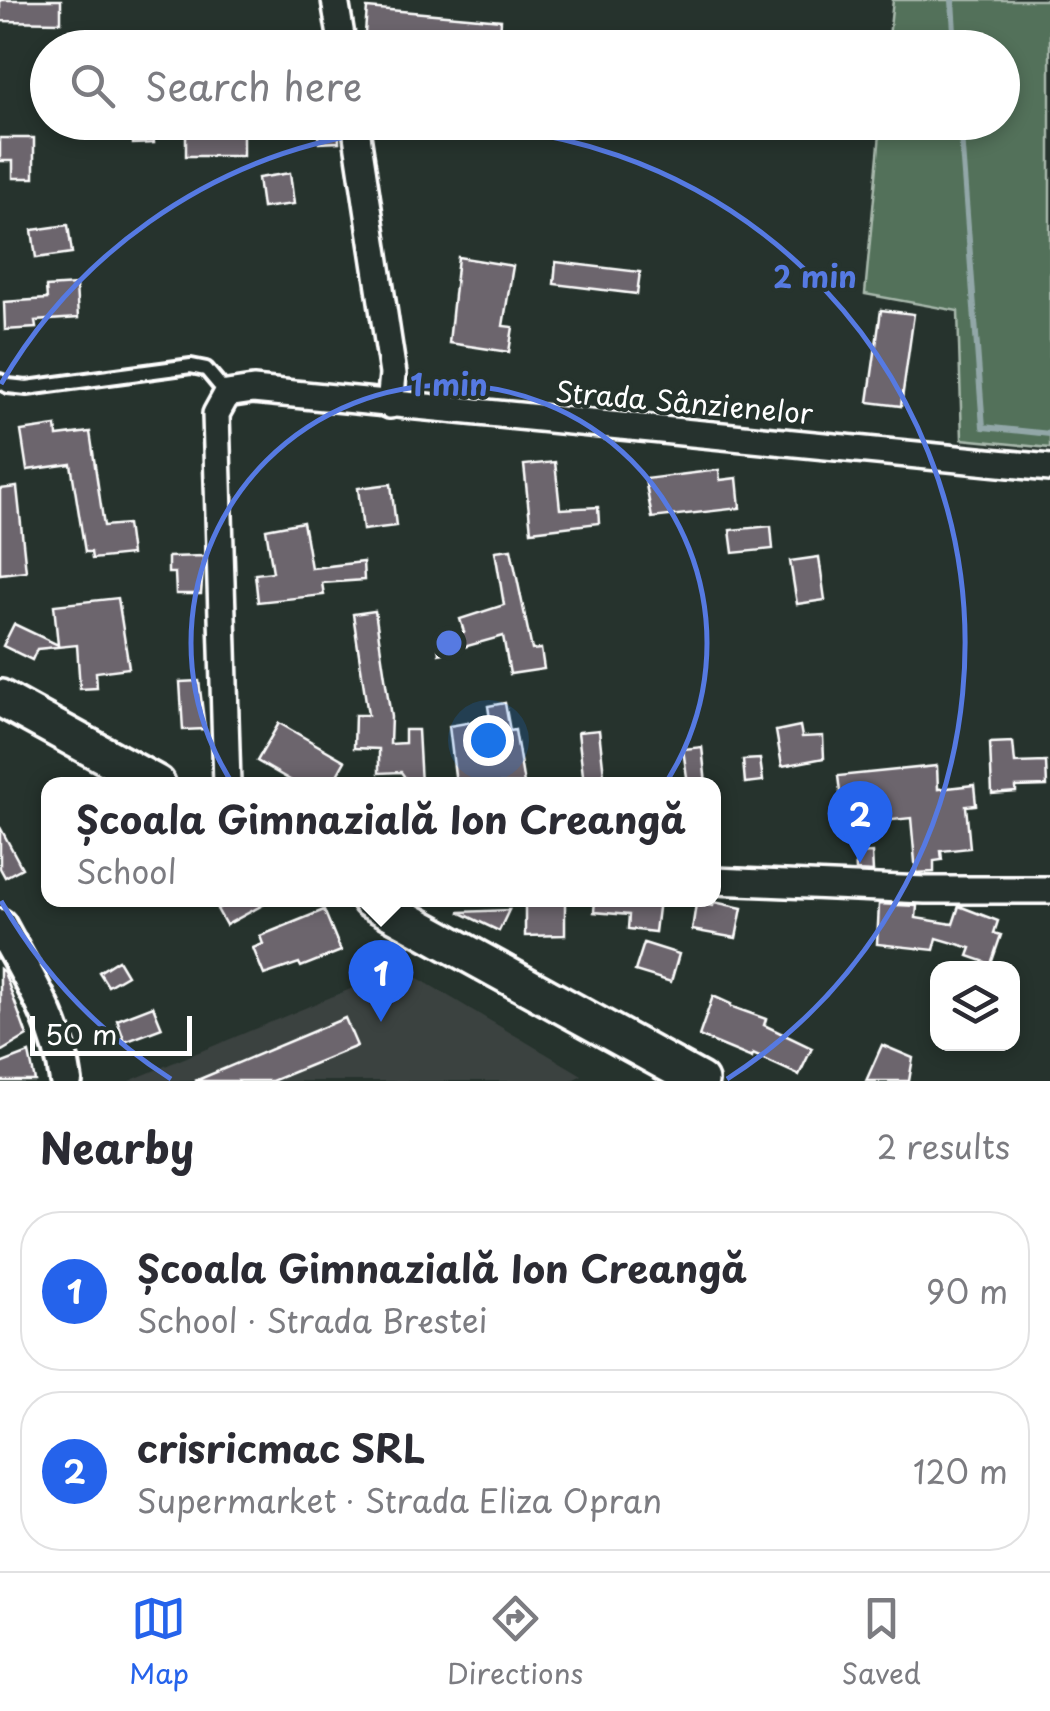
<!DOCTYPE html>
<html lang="en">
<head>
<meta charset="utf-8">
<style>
	:root { --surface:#fff; --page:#f7f7f7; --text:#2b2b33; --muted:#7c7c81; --line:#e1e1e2; --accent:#2563eb }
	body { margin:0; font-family:"Playpen Sans",sans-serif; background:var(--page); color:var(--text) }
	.controls { position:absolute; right:30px; bottom:30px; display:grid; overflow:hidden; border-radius:20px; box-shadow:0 5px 15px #0003 }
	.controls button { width:90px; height:90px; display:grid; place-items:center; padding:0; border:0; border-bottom:2px solid var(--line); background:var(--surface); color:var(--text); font:50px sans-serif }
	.scale { position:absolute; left:30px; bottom:25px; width:162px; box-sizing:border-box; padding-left:10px; border:5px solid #fff; border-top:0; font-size:28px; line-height:35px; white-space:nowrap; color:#fff; -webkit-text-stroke:8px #26332d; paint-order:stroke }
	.you { position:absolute; left:488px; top:740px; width:35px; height:35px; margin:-25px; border:8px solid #fff; border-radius:50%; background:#1a73e8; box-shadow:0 0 0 15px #1a73e833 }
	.badge { display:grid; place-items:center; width:65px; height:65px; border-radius:50%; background:var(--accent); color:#fff; font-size:32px; font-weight:700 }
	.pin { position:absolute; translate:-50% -82px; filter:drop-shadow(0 2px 5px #0008) }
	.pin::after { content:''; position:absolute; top:52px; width:35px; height:30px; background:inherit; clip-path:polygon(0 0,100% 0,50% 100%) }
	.popup { position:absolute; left:41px; top:777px; width:680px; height:130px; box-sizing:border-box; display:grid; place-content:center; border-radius:20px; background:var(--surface); filter:drop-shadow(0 2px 8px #0005); font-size:32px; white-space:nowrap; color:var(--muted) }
	.popup b { font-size:38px; color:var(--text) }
	.popup::after { content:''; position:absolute; left:50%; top:100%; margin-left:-20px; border:20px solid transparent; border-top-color:var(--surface) }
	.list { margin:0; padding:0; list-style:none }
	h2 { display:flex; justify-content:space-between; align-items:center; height:130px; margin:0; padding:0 40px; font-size:42px }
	h2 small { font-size:32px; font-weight:400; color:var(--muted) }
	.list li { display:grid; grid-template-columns:65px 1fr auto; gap:30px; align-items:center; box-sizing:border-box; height:160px; margin:0 20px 20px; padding:0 20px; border:2px solid var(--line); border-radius:40px }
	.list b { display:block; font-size:38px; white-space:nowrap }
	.list p { margin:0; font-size:32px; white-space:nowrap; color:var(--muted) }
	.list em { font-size:32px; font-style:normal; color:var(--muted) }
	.icon { flex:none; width:55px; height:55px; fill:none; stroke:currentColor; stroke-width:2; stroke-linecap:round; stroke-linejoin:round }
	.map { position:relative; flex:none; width:1050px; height:1081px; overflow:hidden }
	.search { position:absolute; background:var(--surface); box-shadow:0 5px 15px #0003; left:30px; right:30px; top:30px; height:110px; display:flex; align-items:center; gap:25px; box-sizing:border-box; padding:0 35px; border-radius:55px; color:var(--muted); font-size:38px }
	.sheet { height:490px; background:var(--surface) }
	nav { display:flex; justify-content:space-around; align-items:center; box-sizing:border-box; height:140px; border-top:2px solid var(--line); background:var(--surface); font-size:28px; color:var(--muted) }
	nav a { display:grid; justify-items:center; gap:5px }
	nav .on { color:var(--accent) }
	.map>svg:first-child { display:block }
	.built { fill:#3b4240 }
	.green { fill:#52715a; stroke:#a8b8ac; stroke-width:2.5 }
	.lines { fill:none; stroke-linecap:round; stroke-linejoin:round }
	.stream { stroke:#92a7a8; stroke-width:6 }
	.building { fill:#6c656d; stroke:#fff; stroke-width:2.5 }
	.service-casing { stroke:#fff; stroke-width:20 }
	.minor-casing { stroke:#fff; stroke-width:32 }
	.tertiary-casing { stroke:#fff; stroke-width:38 }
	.secondary-casing { stroke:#fff; stroke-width:42 }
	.service { stroke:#26332d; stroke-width:12 }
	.minor { stroke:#26332d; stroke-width:25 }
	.tertiary { stroke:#26332d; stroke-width:30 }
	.secondary { stroke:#26332d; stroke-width:35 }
	.ring { fill:none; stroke:#567ae2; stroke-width:5 }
	.labels { text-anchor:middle; stroke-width:8; stroke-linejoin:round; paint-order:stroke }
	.street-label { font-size:28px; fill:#fff; stroke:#26332d }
	.centre { fill:#567ae2; stroke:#26332d; stroke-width:5 }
	.ring-label { font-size:30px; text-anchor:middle; font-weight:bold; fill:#567ae2; stroke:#26332d; stroke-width:8; stroke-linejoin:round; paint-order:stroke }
</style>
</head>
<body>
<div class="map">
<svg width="1050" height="1081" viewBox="0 0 1050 1081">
	<rect width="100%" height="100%" fill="#26332d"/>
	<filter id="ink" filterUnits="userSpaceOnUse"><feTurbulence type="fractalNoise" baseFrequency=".01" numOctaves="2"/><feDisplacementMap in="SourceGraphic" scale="20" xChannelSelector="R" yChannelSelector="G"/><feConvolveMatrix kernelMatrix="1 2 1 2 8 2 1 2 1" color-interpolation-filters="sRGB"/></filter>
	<g filter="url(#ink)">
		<path class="built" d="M401,968L582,1075L570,1081H129Z"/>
		<path class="green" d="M893,0H1050V448L962,439L958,311L865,294L881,123L1002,122V48L888,47Z"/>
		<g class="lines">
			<g class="stream">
				<path d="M952,0L955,48"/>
				<path d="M960,122L983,427L1050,434"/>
			</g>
		</g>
		<g class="building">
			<path d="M0,0H61V22L0,21Z"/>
			<path d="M367,8L501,20L500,37L434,32L433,38L365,33Z"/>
			<path d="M132,122H153L154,143L133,144Z"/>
			<path d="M338,122L339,142L319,143L318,123Z"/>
			<rect x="186" y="130" width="57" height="26"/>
			<path d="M0,138H34V178H13V161H0Z"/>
			<path d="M290,173L294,204L262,208L258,178Z"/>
			<path d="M68,225L72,253L36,258L32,230Z"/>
			<path d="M458,257L513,266L503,326L513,327L509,352L449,343Z"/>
			<path d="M556,262L640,272L637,294L554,284Z"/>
			<path d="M76,285L78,318L35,321L36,328L5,330L4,302L47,299L46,287Z"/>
			<path d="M881,310L914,314L901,406L868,402Z"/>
			<path d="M56,426L57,436L90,432L104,526L127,524L131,555L92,559L91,552H85L71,464L27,470L21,431Z"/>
			<path d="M555,462L560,509L598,507L599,523L531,531L524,465Z"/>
			<path d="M719,470L720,480L737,478L740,508L652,518L645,479Z"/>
			<path d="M391,484L396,526L363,530L358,488Z"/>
			<path d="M17,487L26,571L0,574V489Z"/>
			<path d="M303,522L311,568L363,562L364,580L322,583L324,595L258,602L255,574L273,572L266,529Z"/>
			<path d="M771,526L773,549L733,553L730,530Z"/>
			<path d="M511,549L532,650L541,649L544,669L510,674L503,636L439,654L437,635L464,632L460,619L504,605L495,551Z"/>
			<path d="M204,556L201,594H176L175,573H168V557Z"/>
			<path d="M819,557L825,600L797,604L790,561Z"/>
			<path d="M118,598L129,668L96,672L97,688L80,689L77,645L37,649L32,660L3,646L14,624L58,645L54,605Z"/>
			<path d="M375,611L391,717L390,744L405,743V730H418L421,784H404V776L401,772L379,773V749L354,748L355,715H368L353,614Z"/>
			<path d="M199,681L205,729L183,730L180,682Z"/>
			<path d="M505,703L510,731L515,730L524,784H456L449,726L490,719L488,706Z"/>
			<path d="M279,723L345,761L332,784H297L257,761Z"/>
			<path d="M800,726L802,737L823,736L824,758L782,766L776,731Z"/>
			<path d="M599,730L605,784H584L578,732Z"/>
			<path d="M1013,742L1015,763L1046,762L1047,786L1016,787V792L992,794L990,743Z"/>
			<path d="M702,747L706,784H688L683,749Z"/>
			<path d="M760,759L763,781L745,783L743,760Z"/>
			<path d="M937,766L938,789L974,785L976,805L966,806L970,848L941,851L942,860L934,861V872L916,873L911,818L844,825L838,776Z"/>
			<path d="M0,827L22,868L5,877L0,868Z"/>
			<path d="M872,853L873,872L856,871L855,854Z"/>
			<path d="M234,900H272L226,925L217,909Z"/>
			<path d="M525,900H565V935L525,936Z"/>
			<path d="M595,900H659L655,932L628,929L629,915L594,912Z"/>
			<path d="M714,902L742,908L736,938L692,930L696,904L713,906Z"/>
			<path d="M879,904L917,906L916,918L953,924L959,906L998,921L994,933L1001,935L991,964L968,956L971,948L937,938L934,950L877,944Z"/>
			<path d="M324,910L341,951L301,967L299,963L264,975L253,948L263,944L260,936Z"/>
			<path d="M509,910L499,931L459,912Z"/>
			<path d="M644,943L679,954L671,982L635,971Z"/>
			<path d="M118,960L127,975L108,986L99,972Z"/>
			<path d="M0,969L4,972L27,1036L0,1052Z"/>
			<path d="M713,996L731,1004L730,1006L766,1019L764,1025L812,1048L799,1075L753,1054L752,1058L699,1036Z"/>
			<path d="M153,1006L162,1028L125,1042L117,1020Z"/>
			<path d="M345,1018L357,1046L272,1081H195Z"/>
			<path d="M882,1045L913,1058L909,1081H866Z"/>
			<path d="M29,1053L35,1081H0V1064Z"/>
		</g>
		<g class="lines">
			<defs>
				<path id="service" d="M0,381L8,386L27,388L191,366L206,369L227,394"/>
				<g id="minor">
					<path d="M335,0L343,48"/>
					<path d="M355,122L393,374L390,405"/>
					<path d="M227,784L216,414L227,394L253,390L1050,468"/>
					<path d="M714,881L925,890H1050"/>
				</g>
				<path id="tertiary" d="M0,925C27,976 59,1024 66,1081"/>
				<g id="secondary">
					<path d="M0,698L157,784"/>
					<path d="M370,900L700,1081"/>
				</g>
			</defs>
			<use href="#service" class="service-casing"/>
			<use href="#minor" class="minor-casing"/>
			<use href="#tertiary" class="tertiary-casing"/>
			<use href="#secondary" class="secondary-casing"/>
			<use href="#service" class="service"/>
			<use href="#minor" class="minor"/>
			<use href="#tertiary" class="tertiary"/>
			<use href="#secondary" class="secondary"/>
		</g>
	</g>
	<g class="ring">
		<circle cx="449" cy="643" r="258"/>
		<path d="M171 1079A517 517 0 0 1 1 901M1 384A517 517 0 1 1 727 1079"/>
	</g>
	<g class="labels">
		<g class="street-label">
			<text transform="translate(684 403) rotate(5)" y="10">Strada Sânzienelor</text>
		</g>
	</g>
	<circle cx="449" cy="643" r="15" class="centre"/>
	<g class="ring-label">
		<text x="815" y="288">2 min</text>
		<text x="449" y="396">1 min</text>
	</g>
</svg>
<div class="controls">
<button><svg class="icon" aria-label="layers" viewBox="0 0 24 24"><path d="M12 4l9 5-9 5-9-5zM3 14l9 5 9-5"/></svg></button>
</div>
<div class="scale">50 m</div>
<div class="you"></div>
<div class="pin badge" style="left:381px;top:1022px">1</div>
<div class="popup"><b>Școala Gimnazială Ion Creangă</b>School</div>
<div class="pin badge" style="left:860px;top:863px">2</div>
<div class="search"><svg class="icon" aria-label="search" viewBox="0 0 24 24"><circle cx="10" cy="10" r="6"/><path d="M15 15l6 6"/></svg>Search here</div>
</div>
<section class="sheet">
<h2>Nearby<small>2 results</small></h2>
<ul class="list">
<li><span class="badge">1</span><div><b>Școala Gimnazială Ion Creangă</b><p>School · Strada Brestei</p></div><em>90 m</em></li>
<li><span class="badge">2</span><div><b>crisricmac SRL</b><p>Supermarket · Strada Eliza Opran</p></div><em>120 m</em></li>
</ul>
</section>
<nav>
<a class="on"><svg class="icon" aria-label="map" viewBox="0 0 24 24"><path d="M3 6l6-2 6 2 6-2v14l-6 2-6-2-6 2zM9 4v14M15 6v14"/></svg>Map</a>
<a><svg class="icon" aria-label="directions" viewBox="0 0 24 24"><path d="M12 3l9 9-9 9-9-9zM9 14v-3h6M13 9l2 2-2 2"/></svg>Directions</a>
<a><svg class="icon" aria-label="saved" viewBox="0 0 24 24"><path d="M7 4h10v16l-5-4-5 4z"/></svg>Saved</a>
</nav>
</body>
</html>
